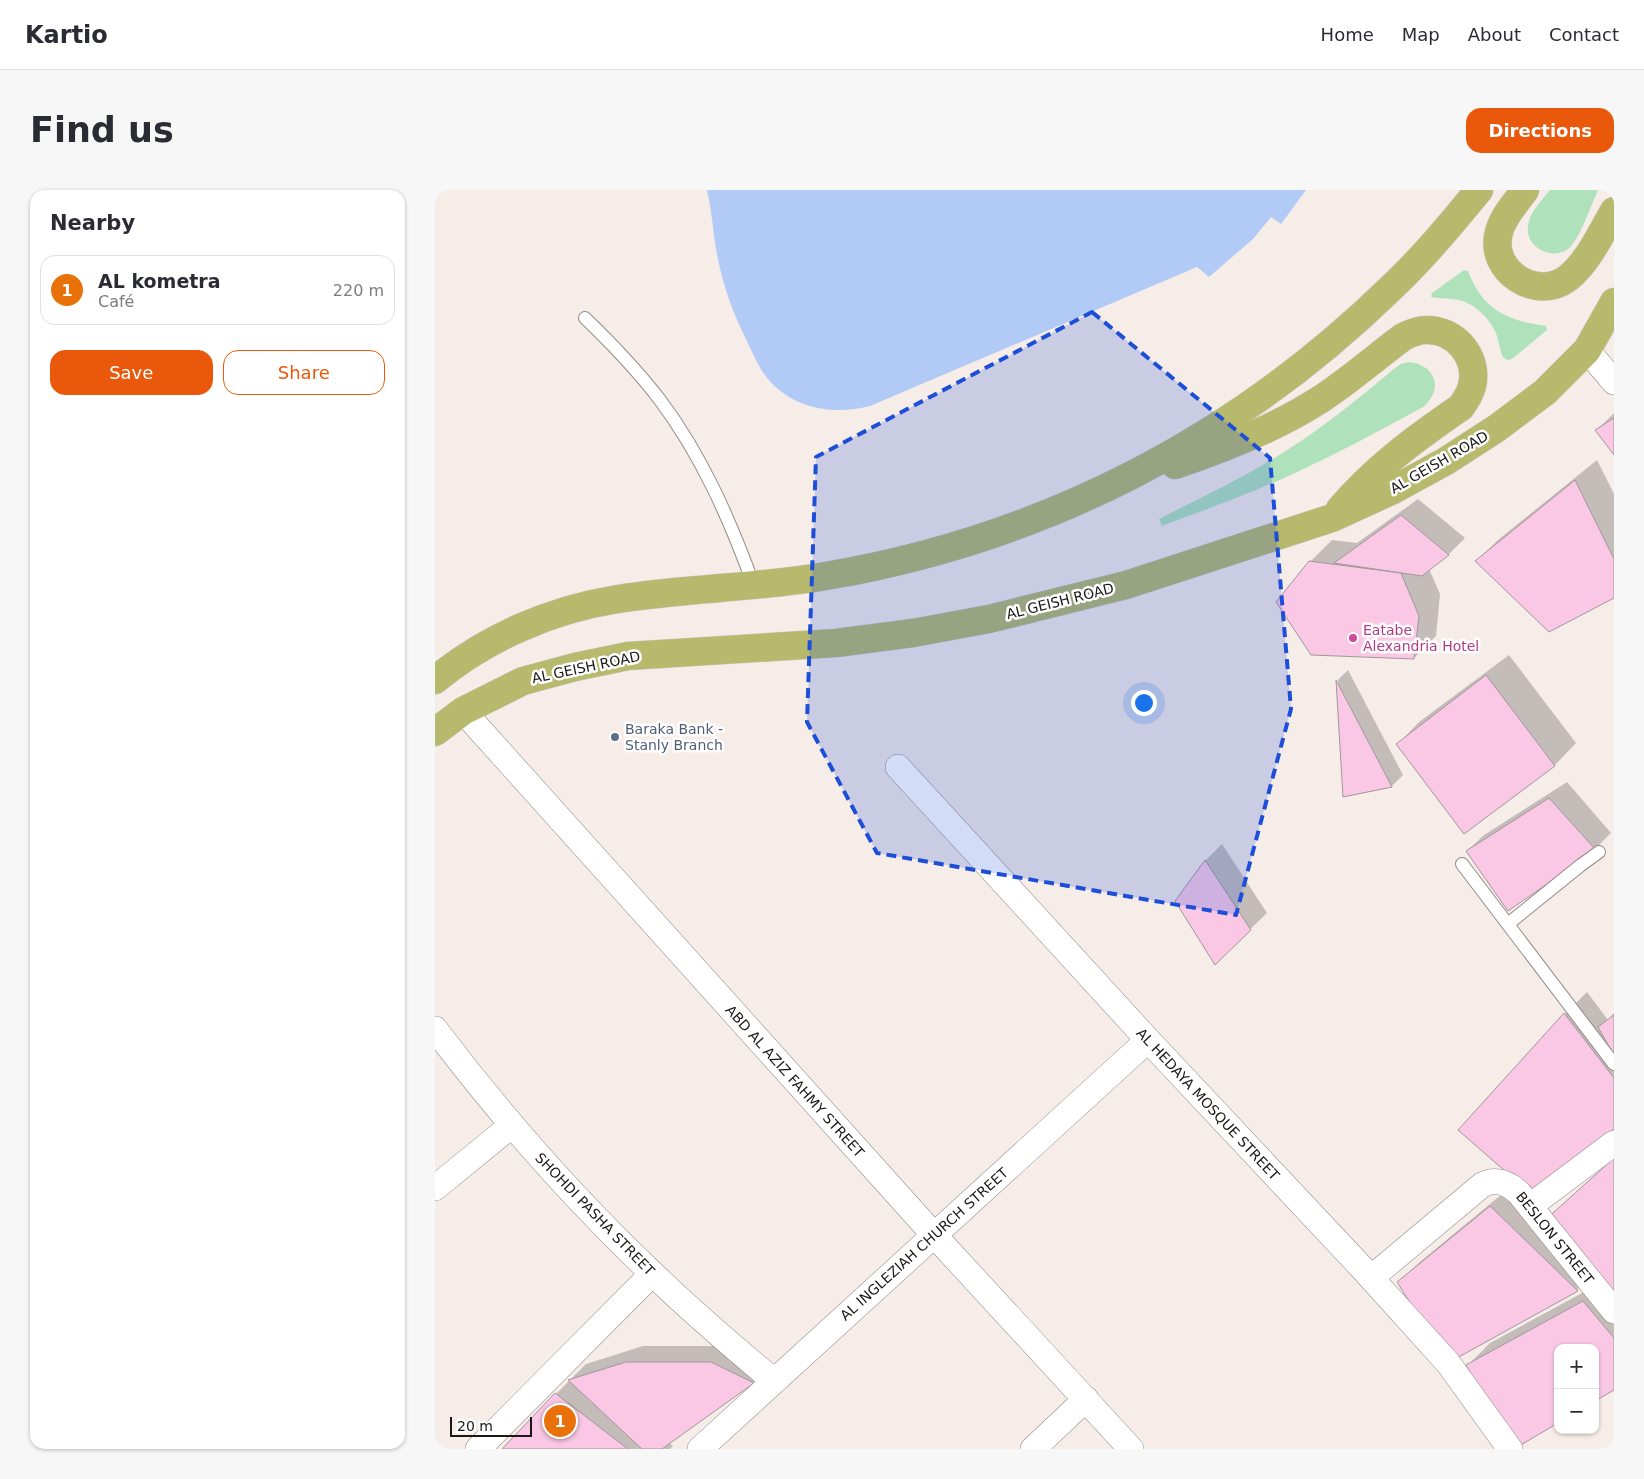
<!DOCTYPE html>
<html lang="en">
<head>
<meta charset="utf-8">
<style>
	:root { --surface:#fff; --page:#f7f7f7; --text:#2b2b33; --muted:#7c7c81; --line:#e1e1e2; --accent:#ea580c }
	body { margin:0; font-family:"DejaVu Sans",sans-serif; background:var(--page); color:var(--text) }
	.controls { position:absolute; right:15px; bottom:15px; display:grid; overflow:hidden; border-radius:10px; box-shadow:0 1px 4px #0004 }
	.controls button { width:45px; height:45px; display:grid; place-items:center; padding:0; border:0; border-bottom:1px solid var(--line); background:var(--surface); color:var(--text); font:25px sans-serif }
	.scale { position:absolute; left:15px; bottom:12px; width:82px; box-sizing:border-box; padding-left:5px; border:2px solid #1a1716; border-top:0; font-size:14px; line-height:18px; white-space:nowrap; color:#1a1716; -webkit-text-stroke:4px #fff; paint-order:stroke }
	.you { position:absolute; left:708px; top:512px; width:18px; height:18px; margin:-12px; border:4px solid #fff; border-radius:50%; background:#1a73e8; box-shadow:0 0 0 8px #1a73e833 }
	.badge { display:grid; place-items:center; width:32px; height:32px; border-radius:50%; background:var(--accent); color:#fff; font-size:16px; font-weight:700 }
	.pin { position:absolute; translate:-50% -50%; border:2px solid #fff; box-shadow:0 1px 5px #0006 }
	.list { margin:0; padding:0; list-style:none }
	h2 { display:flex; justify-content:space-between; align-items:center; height:65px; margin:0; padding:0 20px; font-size:21px }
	h2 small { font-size:16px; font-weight:400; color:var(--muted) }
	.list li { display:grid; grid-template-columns:32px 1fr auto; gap:15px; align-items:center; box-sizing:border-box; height:70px; margin:0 10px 10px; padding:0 10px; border:1px solid var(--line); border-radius:15px }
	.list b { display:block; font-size:19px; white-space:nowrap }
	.list p { margin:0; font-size:16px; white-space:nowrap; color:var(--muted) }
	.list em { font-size:16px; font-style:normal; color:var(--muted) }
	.actions { display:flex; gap:10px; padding:15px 20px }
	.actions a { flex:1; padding:11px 0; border:1px solid var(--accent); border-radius:15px; text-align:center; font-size:18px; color:var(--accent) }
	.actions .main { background:var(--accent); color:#fff }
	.map { position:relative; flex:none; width:1179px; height:1259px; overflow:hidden; border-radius:15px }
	header { display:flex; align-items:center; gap:30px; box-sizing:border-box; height:70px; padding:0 25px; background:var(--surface); border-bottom:1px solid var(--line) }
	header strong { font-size:24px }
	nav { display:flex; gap:28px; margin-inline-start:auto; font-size:18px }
	.intro { display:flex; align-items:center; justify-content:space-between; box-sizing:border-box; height:120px; padding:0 30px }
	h1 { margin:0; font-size:35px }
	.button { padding:12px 22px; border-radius:15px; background:var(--accent); color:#fff; font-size:18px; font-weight:700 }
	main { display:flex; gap:30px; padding:0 30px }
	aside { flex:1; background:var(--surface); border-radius:15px; box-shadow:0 1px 4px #0004 }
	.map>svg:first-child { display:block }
	.green { fill:#afe2bb }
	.water { fill:#b2cbf6 }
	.shadow { fill:#0003 }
	.building { fill:#fac8e4; stroke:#a0979c }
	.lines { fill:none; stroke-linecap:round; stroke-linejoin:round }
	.service-casing { stroke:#938a87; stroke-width:14 }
	.minor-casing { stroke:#938a87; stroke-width:26 }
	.trunk-casing { stroke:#cdcccc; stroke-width:29 }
	.service { stroke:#fff; stroke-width:12 }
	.minor { stroke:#fff; stroke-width:25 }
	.trunk { stroke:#b7ba6c; stroke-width:28 }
	.marked { fill:#1d4ed8; fill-opacity:0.2; stroke:#1d4ed8; stroke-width:4; stroke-dasharray:10 6; stroke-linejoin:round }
	.hotel-dot { fill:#d1479c; stroke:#fff; stroke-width:2 }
	.service-dot { fill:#5c6f8a; stroke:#fff; stroke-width:2 }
	.labels { text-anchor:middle; stroke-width:5; stroke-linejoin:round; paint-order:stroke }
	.street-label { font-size:14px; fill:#1a1716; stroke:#fff }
	.hotel-label { font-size:14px; fill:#b23c85; stroke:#fff; text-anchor:start }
	.service-label { font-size:14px; fill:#4e5e75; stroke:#fff; text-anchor:start }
</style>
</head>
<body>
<header>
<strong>Kartio</strong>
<nav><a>Home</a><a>Map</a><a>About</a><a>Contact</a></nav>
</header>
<div class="intro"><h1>Find us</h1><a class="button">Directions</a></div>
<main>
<aside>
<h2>Nearby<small></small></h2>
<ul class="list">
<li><span class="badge" style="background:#e8710a">1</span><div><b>AL kometra</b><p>Café</p></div><em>220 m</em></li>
</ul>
<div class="actions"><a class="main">Save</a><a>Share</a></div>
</aside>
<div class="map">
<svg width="1179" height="1259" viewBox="0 0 1179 1259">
	<rect width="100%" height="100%" fill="#f6ece8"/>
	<g class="green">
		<path d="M1115,0H1163C1157,13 1144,51 1133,59C1116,71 1090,57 1093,36C1094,23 1107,10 1115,0Z"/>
		<path d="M1029,80L1033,81C1048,120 1071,130 1111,136L1112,140L1077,169L1072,170L1068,167C1064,159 1064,149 1060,141C1053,126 1039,114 1024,110C1015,108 1005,109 996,107L997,103Z"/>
		<path d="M974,172C1001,175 1009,200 988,217C946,240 905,262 862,282C818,303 772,319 727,336L724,329C763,309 803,290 841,267C884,241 922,210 960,178L966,174Z"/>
	</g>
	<path class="water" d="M272,0H871L846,34L836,27L818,49L774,87L762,77L435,216C396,226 354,218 329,184C321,172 316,159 310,147C297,121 287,92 282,64C278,43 277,21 272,0Z"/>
	<g class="shadow">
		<path d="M1179,223V262L1162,240Z"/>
		<path d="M1162,270L1179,304V406L1041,371L1063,350Z"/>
		<path d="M983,309L1030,348L1014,364L994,379L1005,404L1001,446L979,468L875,372L897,350L922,353Z"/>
		<path d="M1074,465L1141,553L1120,575L1030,642L963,554L984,532Z"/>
		<path d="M913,480L968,585L957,596L909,605L903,490Z"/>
		<path d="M1132,592L1176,643L1160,659L1032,661L1049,645Z"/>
		<path d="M787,654L832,723L780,773L741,711L771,670Z"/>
		<path d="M1152,802L1173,830L1179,823V937L1024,940L1130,824Z"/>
		<path d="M1179,968V1198L1160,1158H1123L1033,1175L1055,1153L1160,1096L1154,1088L1142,1100L1013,1172L964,1092L986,1071L1078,995L1113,1029Z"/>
		<path d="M208,1156H293L334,1176L319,1192L234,1253L238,1256L235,1259H68L121,1204L151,1174Z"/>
	</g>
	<g class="building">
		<path d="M1179,228V265L1160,240Z"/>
		<path d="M1140,290L1179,369V408L1114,442L1040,371Z"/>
		<path d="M966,325L1014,365L987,386L899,373Z"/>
		<path d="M874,371L966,383L984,426L979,469L876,465L841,412Z"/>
		<path d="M1051,485L1120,576L1029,644L961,554Z"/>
		<path d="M901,490L957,597L908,607Z"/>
		<path d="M1114,608L1161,660L1073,721L1031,661Z"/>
		<path d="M770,670L816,740L780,775L740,711Z"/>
		<path d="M1129,823L1179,888V939L1094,1002L1023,940Z"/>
		<path d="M1179,825V865L1163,837Z"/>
		<path d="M1179,968V1121L1108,1032Z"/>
		<path d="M1055,1016L1143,1101L1013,1173L962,1092Z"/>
		<path d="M1148,1111L1179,1148V1200L1160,1211V1158H1123V1233L1079,1259H1075L1031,1175Z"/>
		<path d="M191,1172H276L319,1193L227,1259H207L133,1190Z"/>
		<path d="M120,1203L193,1259H67Z"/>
	</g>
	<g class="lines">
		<defs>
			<g id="service">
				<path d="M150,128C177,154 202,180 225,210C267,266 295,330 319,396"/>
				<path d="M1027,674L1179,874"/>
				<path d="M1073,734L1146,675L1164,662"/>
			</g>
			<g id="minor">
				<path d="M1152,160L1179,192"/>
				<path d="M28,521L499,1045L696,1259"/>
				<path d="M463,577L713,850L928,1079L1013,1173L1075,1259"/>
				<path d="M0,839C66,926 138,1008 217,1083C256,1121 297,1156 339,1191"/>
				<path d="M0,998L77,935"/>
				<path d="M1095,1016L1179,953"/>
				<path d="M936,1088L1047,995C1061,988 1072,992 1084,1003L1179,1121"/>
				<path d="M43,1259L217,1084"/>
				<path d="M265,1259L713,850"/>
				<path d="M598,1259L651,1209"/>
			</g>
			<g id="trunk">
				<path d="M1090,0C1081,13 1068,26 1064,42C1053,81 1102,112 1133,88C1154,71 1166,43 1179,21"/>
				<path d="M740,275C791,258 841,238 886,209C915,190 941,167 968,147C976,143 983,140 991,140C1020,139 1044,167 1037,196C1035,204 1031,210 1026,217C981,248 941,277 905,319"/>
				<path d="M0,490C52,447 118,419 183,409C252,398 322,398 391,386C608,349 799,251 956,98C988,68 1016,34 1044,0"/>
				<path d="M0,542L28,521L88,491L140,477L193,466L401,453L478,443L554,429L691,395L897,328L958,300L1011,271L1062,238L1110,202L1152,160L1179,112"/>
			</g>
		</defs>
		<use href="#service" class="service-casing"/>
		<use href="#minor" class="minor-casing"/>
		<use href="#trunk" class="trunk-casing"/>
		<use href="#service" class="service"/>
		<use href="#minor" class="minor"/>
		<use href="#trunk" class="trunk"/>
	</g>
	<path class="marked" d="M657,122L835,268L856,519L801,725L442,663L372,532L381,267Z"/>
	<circle class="hotel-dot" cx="918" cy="448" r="5"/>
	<circle class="service-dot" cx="180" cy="547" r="5"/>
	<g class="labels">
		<g class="street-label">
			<text transform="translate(1004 272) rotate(-30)" y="5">AL GEISH ROAD</text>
			<text transform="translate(625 411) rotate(-14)" y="5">AL GEISH ROAD</text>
			<text transform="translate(151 477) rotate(-12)" y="5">AL GEISH ROAD</text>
			<text transform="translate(360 891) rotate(48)" y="5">ABD AL AZIZ FAHMY STREET</text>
			<text transform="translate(773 914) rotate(47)" y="5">AL HEDAYA MOSQUE STREET</text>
			<text transform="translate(160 1024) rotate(46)" y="5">SHOHDI PASHA STREET</text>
			<text transform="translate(1120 1048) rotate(51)" y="5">BESLON STREET</text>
			<text transform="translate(489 1054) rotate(-42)" y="5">AL INGLEZIAH CHURCH STREET</text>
		</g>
		<g class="hotel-label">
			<text x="928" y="445">Eatabe<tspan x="928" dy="16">Alexandria Hotel</tspan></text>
		</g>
		<g class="service-label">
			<text x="190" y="544">Baraka Bank -<tspan x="190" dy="16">Stanly Branch</tspan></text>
		</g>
	</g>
</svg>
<div class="controls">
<button>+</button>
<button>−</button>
</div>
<div class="scale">20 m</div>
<div class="you"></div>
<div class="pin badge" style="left:125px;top:1231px;background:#e8710a">1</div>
</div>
</main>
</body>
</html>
